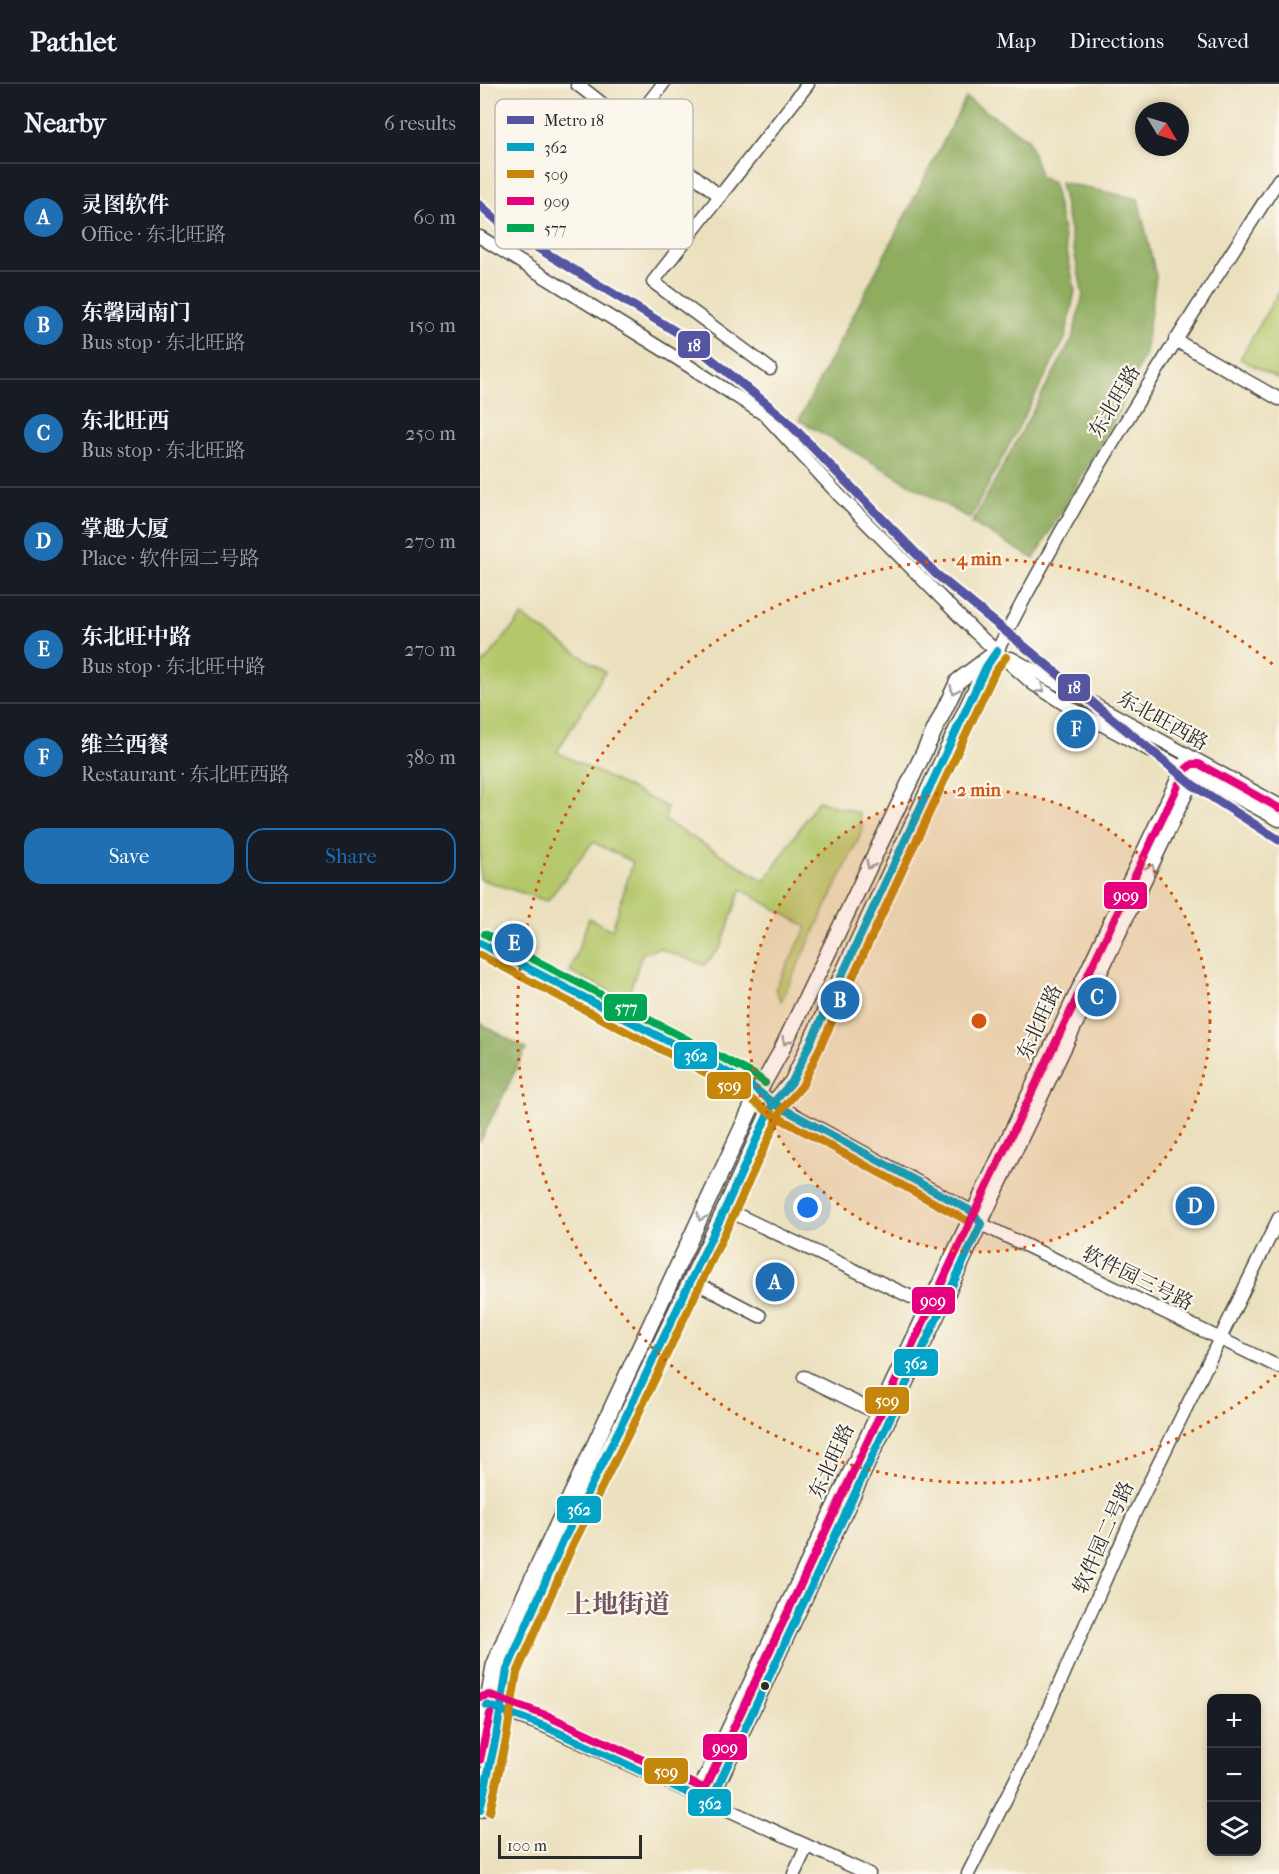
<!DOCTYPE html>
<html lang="en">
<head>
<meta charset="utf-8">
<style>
	:root { --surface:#171b24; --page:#242831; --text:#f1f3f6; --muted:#9ea1a6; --line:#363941; --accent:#1f6fb2 }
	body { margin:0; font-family:"IM FELL French Canon","Noto Serif SC",serif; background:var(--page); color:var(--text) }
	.controls { position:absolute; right:18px; bottom:18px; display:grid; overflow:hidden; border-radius:12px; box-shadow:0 3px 9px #0003 }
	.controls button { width:54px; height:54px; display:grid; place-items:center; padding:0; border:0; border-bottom:2px solid var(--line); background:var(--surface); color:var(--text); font:30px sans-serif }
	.compass { position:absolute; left:655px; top:18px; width:54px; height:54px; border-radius:50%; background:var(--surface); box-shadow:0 3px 9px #0003; rotate:128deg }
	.scale { position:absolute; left:18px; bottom:15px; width:144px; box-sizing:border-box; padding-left:6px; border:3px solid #2b2b2b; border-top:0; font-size:16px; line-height:21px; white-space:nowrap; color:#2b2b2b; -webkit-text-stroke:4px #fbf7ec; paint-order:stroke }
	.you { position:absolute; left:328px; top:1124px; width:21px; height:21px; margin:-15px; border:4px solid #fff; border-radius:50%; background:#1a73e8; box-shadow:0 0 0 9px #1a73e833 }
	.badge { display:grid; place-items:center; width:39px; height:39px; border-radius:50%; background:var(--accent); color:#fff; font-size:20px; font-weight:700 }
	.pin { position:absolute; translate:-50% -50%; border:3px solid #fff; box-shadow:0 2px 6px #0006 }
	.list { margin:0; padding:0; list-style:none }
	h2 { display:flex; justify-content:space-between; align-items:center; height:78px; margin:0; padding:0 24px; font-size:26px }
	h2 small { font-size:20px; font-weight:400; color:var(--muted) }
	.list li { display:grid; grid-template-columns:39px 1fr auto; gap:18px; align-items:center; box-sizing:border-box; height:108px; padding:0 24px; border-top:2px solid var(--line) }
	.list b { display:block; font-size:22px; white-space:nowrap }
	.list p { margin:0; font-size:20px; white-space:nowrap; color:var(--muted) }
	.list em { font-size:20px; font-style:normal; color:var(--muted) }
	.actions { display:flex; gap:12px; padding:18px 24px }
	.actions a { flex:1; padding:14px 0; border:2px solid var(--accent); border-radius:18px; text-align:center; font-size:21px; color:var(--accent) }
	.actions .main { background:var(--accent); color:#fff }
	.icon { flex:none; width:33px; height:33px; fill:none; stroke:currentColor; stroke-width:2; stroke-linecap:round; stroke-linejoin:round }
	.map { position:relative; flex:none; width:799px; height:1790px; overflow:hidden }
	header { display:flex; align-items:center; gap:36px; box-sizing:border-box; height:84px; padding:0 30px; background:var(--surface); border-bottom:2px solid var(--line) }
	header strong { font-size:28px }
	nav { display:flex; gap:33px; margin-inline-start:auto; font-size:21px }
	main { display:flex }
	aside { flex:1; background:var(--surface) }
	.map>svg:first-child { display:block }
	.green { fill:#b4c76b; stroke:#70794b; stroke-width:1.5 }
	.forest { fill:#8fac5f; stroke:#5d6c45; stroke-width:1.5 }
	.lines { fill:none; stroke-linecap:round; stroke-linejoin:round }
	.minor-casing { stroke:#484641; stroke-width:15 }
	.major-casing { stroke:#484641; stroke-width:18 }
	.minor { stroke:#fff; stroke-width:12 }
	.major { stroke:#fff; stroke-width:15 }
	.bus-1-casing { stroke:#fbf7ec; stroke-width:12 }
	.bus-2-casing { stroke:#fbf7ec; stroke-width:12 }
	.bus-3-casing { stroke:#fbf7ec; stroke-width:12 }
	.bus-4-casing { stroke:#fbf7ec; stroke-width:12 }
	.bus-1 { stroke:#02a3c6; stroke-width:8 }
	.bus-2 { stroke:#c4870b; stroke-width:8 }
	.bus-3 { stroke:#e5007d; stroke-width:8 }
	.bus-4 { stroke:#00a651; stroke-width:8 }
	.metro-1-casing { stroke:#fbf7ec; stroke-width:14 }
	.metro-1 { stroke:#5554a2; stroke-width:9 }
	.oneway { stroke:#a0a0a0 }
	.ring { fill:none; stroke:#d5540f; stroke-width:3; stroke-dasharray:3 6 }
	.bus-dot { fill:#2b2b2b; stroke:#fbf7ec; stroke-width:2 }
	.labels { text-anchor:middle; stroke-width:4.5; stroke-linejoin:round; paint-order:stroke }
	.street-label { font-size:20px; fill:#2b2b2b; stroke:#fbf7ec }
	.district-label { font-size:26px; font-weight:bold; fill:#705462; stroke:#fbf7ec }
	.key { fill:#fbf7ec; stroke:#bdbab2; stroke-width:1.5 }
	.key-label { font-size:16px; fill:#2b2b2b }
	.centre { fill:#d5540f; stroke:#fbf7ec; stroke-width:3 }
	.ring-label { font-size:18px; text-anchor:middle; font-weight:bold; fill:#d5540f; stroke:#fbf7ec; stroke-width:4.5; stroke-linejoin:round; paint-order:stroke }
	.line-badge { stroke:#fbf7ec; stroke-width:2 }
	.badge-label { font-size:16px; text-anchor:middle; font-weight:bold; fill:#fff }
</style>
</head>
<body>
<header>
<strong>Pathlet</strong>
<nav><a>Map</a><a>Directions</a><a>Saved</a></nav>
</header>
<main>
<aside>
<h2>Nearby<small>6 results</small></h2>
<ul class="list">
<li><span class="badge">A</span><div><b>灵图软件</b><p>Office · 东北旺路</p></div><em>60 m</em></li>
<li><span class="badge">B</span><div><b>东馨园南门</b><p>Bus stop · 东北旺路</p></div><em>150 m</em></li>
<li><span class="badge">C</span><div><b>东北旺西</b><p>Bus stop · 东北旺路</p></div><em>250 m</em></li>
<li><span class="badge">D</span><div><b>掌趣大厦</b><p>Place · 软件园二号路</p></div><em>270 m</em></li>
<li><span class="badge">E</span><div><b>东北旺中路</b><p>Bus stop · 东北旺中路</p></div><em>270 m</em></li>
<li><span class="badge">F</span><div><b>维兰西餐</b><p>Restaurant · 东北旺西路</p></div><em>380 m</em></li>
</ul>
<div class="actions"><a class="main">Save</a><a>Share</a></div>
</aside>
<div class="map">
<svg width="799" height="1790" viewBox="0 0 799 1790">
	<rect width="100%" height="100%" fill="#fbf7ec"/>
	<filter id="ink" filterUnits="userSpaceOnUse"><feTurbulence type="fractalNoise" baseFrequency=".0167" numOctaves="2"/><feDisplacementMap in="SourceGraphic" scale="12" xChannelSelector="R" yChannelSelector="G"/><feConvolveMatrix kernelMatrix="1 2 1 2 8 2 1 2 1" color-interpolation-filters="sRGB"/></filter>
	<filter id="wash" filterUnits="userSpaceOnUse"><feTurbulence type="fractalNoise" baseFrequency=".008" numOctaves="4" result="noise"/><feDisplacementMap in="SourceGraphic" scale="24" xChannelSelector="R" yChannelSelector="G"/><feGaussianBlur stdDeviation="1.35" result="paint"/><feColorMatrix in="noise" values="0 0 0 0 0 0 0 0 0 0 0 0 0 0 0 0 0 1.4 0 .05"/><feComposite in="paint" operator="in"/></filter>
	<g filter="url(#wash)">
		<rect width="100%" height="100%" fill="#ebe0be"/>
		<g class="green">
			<path d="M799,207V295L760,275Z"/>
			<path d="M42,532L125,588L77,668L187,723L185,737L285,797L338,717L379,729L383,746L301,917L295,905L327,843L261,805L241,863L224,881L178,864L162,870L147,915L90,888L109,834L132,846L153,778L113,758L67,817L0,795V583Z"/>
		</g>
		<g class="forest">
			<path d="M486,14L548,55L561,94L573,98L595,207L585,255L490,435L319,336Z"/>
			<path d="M580,98L658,115L676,192L665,269L638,330L554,475L492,439L592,255L603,211Z"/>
			<path d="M0,939L46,965L0,1058Z"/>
		</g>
	</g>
	<g filter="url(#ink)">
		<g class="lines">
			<defs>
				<g id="minor">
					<path d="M97,0L240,112L328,0"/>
					<path d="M240,112L173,198L290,285"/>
					<path d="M96,147L79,133L183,0"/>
					<path d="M0,153L198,275L285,331L359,411L495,548L553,600L589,623L799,736"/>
					<path d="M695,256L799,315"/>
					<path d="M517,567C600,403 700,249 799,95"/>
					<path d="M531,574L799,721"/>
					<path d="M0,859L268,999L293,1019L493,1128L497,1134"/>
					<path d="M245,1125L448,1221"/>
					<path d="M501,1140L799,1283"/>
					<path d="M211,1196L280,1232"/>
					<path d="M324,1293L397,1329"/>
					<path d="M14,1624L64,1642L389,1790"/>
					<path d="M216,1712L708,672"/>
					<path d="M230,1719L501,1140L721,679"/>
					<path d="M314,1790L327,1762"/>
					<path d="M488,1790L550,1667L653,1432L799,1134"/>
				</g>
				<g id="major">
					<path d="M0,1661L14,1582L28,1547L279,1007L300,969L478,597L510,573"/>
					<path d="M0,1726L16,1653L27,1586L83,1457L146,1332L245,1125L293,1019L312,998L506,583L517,567"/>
				</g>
			</defs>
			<use href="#minor" class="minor-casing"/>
			<use href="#major" class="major-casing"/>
			<use href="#minor" class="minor"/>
			<use href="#major" class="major"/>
			<defs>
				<g id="bus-1">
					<path d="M0,859L268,999L293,1019L493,1128L501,1140L230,1719L64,1642L7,1621"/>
					<path d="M0,1726L16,1653L27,1586L83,1457L146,1332L245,1125L293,1019L312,998L506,583L517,567"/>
				</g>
				<g id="bus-2">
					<path d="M0,871L262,1008L288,1028L486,1136L489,1141L225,1705L68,1632L11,1611"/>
					<path d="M10,1728L26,1655L37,1589L93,1461L155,1337L254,1130L302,1025L322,1002L515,588L526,573"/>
				</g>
				<g id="bus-3">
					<path d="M0,1613L10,1611L68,1632L225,1705L491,1136L706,685L712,680H719L799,724"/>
					<path d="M0,1676L10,1630"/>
				</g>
				<path id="bus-4" d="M5,850L273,990L285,999"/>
			</defs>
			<use href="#bus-1" class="bus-1-casing"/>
			<use href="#bus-2" class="bus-2-casing"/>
			<use href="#bus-3" class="bus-3-casing"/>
			<use href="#bus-4" class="bus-4-casing"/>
			<use href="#bus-1" class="bus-1"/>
			<use href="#bus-2" class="bus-2"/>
			<use href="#bus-3" class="bus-3"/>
			<use href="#bus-4" class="bus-4"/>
			<defs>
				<path id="metro-1" d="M0,121L28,146L203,252L305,335L456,490L713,701L799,756"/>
			</defs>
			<use href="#metro-1" class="metro-1-casing"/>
			<use href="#metro-1" class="metro-1"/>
		</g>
		<defs><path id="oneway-chevron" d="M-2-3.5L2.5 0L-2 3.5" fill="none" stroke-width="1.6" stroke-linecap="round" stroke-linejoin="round" transform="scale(1.5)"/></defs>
		<g class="oneway">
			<use href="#oneway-chevron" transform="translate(561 605) rotate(33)"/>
			<use href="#oneway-chevron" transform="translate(474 606) rotate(116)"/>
			<use href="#oneway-chevron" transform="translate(390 781) rotate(116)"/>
			<use href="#oneway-chevron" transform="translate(671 784) rotate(-64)"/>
			<use href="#oneway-chevron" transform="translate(306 957) rotate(116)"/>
			<use href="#oneway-chevron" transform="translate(221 1133) rotate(115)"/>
		</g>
	</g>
	<circle cx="499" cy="937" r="231" fill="#d5540f" fill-opacity=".12"/>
	<g class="ring">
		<circle cx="499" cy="937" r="231"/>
		<path d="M796 1291A462 462 0 1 1 796 583"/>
	</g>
	<circle class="bus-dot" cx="285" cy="1602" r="5"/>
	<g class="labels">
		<g class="street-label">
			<text transform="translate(634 317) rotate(-59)" y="7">东北旺路</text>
			<text transform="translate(683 636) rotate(29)" y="7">东北旺西路</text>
			<text transform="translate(559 938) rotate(-65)" y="7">东北旺路</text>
			<text transform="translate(658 1194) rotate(26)" y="7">软件园三号路</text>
			<text transform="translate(351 1377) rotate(-65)" y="7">东北旺路</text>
			<text transform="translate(623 1453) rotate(-66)" y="7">软件园二号路</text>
		</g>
		<g class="district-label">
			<text x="138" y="1529">上地街道</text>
		</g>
	</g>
	<rect x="15" y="15" width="198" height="150" rx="9" class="key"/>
	<rect x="27" y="32" width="27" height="8" fill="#5554a2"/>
	<rect x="27" y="59" width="27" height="8" fill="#02a3c6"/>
	<rect x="27" y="86" width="27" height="8" fill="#c4870b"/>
	<rect x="27" y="113" width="27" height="8" fill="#e5007d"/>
	<rect x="27" y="140" width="27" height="8" fill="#00a651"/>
	<g class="key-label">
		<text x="64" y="42">Metro 18</text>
		<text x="64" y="69">362</text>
		<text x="64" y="96">509</text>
		<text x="64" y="123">909</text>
		<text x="64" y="150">577</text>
	</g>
	<circle cx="499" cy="937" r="9" class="centre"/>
	<g class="ring-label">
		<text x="499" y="481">4 min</text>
		<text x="499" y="712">2 min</text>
	</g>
	<g class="line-badge">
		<rect x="197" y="246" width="34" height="29" rx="6" fill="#5554a2"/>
		<rect x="577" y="589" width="34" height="29" rx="6" fill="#5554a2"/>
		<rect x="623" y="797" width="45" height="29" rx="6" fill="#e5007d"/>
		<rect x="123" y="909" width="45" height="29" rx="6" fill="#00a651"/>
		<rect x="193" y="957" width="45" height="29" rx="6" fill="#02a3c6"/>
		<rect x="226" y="987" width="46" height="29" rx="6" fill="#c4870b"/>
		<rect x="431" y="1202" width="45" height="29" rx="6" fill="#e5007d"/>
		<rect x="413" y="1264" width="46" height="29" rx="6" fill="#02a3c6"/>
		<rect x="384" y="1302" width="46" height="29" rx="6" fill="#c4870b"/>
		<rect x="76" y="1411" width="46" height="29" rx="6" fill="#02a3c6"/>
		<rect x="222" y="1649" width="46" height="28" rx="6" fill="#e5007d"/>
		<rect x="163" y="1673" width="46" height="28" rx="6" fill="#c4870b"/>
		<rect x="207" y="1704" width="45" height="29" rx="6" fill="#02a3c6"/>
	</g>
	<g class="badge-label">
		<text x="214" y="267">18</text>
		<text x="594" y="609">18</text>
		<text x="646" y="817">909</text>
		<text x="146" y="929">577</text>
		<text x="216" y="977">362</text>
		<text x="249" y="1007">509</text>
		<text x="453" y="1222">909</text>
		<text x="436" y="1285">362</text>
		<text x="407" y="1322">509</text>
		<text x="99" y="1431">362</text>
		<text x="245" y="1669">909</text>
		<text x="186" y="1693">509</text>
		<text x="230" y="1725">362</text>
	</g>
</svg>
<div class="controls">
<button>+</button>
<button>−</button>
<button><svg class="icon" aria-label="layers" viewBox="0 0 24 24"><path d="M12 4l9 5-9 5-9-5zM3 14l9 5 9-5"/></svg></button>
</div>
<svg class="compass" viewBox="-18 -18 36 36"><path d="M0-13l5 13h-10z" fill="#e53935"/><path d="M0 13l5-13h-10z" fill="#9ea1a6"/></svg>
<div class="scale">100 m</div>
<div class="you"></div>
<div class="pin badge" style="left:295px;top:1198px">A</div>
<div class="pin badge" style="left:360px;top:916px">B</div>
<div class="pin badge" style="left:617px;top:913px">C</div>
<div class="pin badge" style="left:715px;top:1122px">D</div>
<div class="pin badge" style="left:34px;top:859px">E</div>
<div class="pin badge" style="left:596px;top:645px">F</div>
</div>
</main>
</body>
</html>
